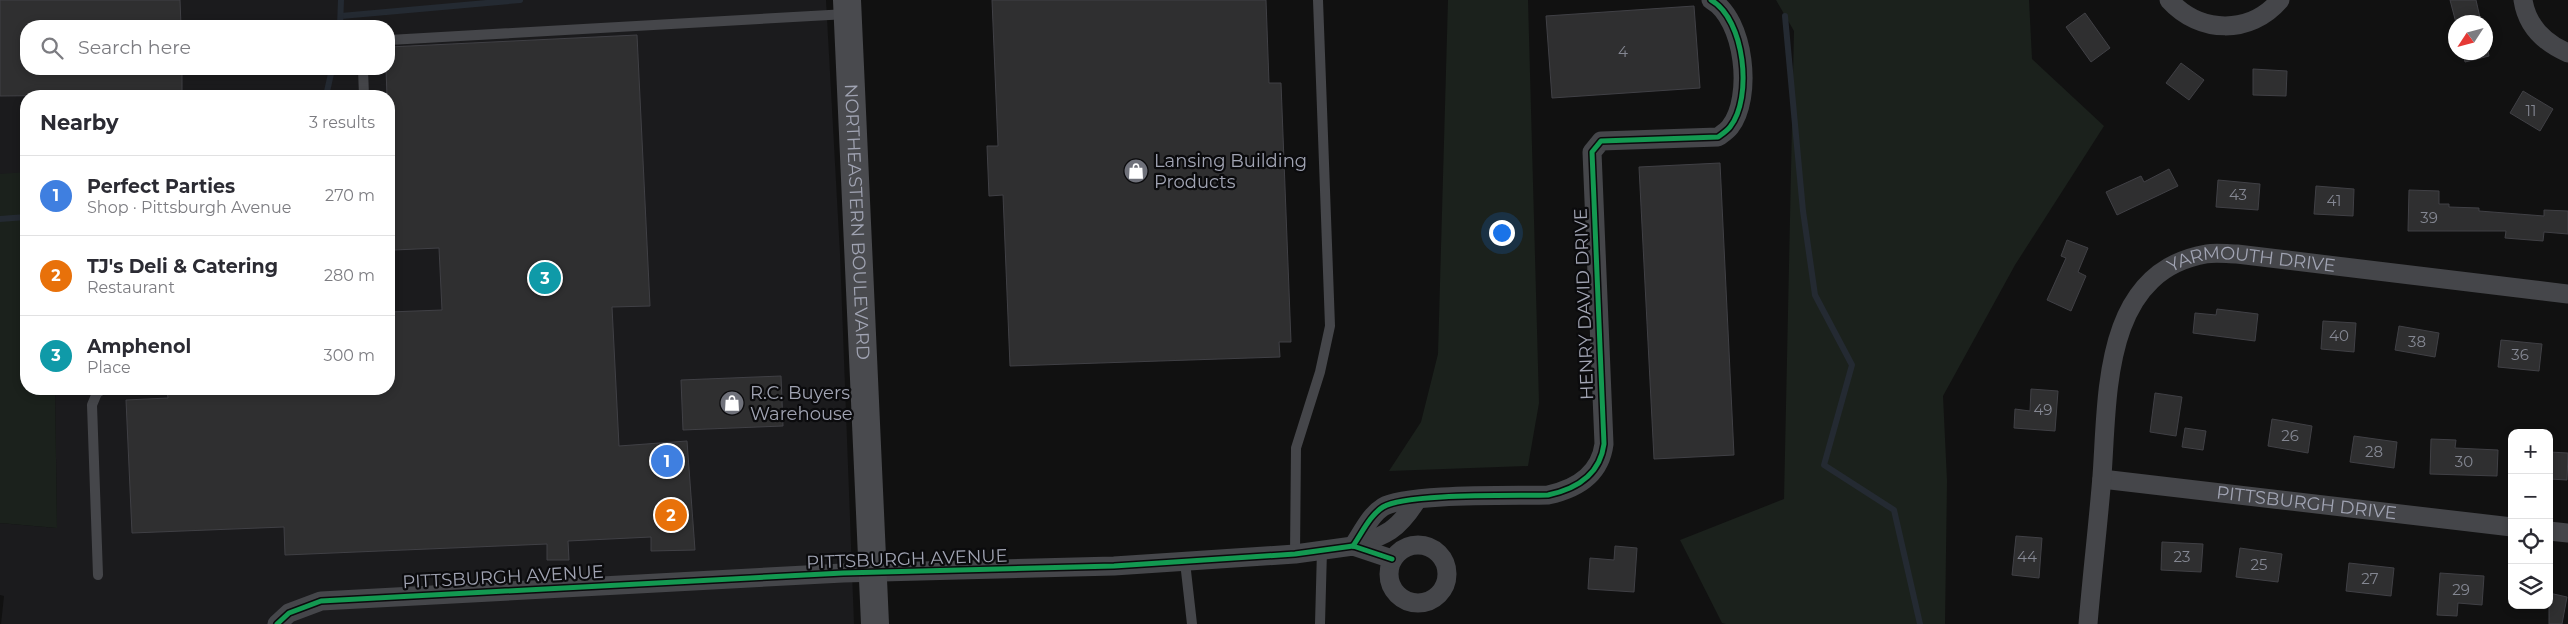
<!DOCTYPE html>
<html lang="en">
<head>
<meta charset="utf-8">
<style>
	:root { --surface:#fff; --page:#f2f2f3; --text:#2b2b33; --muted:#7c7c81; --line:#e1e1e2; --accent:#1a73e8 }
	body { margin:0; font-family:Montserrat,sans-serif; background:var(--page); color:var(--text) }
	.controls { position:absolute; right:15px; bottom:15px; display:grid; overflow:hidden; border-radius:10px; box-shadow:0 2px 8px #0003 }
	.controls button { width:45px; height:45px; display:grid; place-items:center; padding:0; border:0; border-bottom:1px solid var(--line); background:var(--surface); color:var(--text); font:25px sans-serif }
	.compass { position:absolute; left:2448px; top:15px; width:45px; height:45px; border-radius:50%; background:var(--surface); box-shadow:0 2px 8px #0003; rotate:234deg }
	.you { position:absolute; left:1501px; top:232px; width:18px; height:18px; margin:-12px; border:4px solid #fff; border-radius:50%; background:#1a73e8; box-shadow:0 0 0 8px #1a73e833 }
	.badge { display:grid; place-items:center; width:32px; height:32px; border-radius:50%; background:var(--accent); color:#fff; font-size:16px; font-weight:700 }
	.pin { position:absolute; translate:-50% -50%; border:2px solid #fff; box-shadow:0 1px 5px #0006 }
	.list { margin:0; padding:0; list-style:none }
	h2 { display:flex; justify-content:space-between; align-items:center; height:65px; margin:0; padding:0 20px; font-size:21px }
	h2 small { font-size:16px; font-weight:400; color:var(--muted) }
	.list li { display:grid; grid-template-columns:32px 1fr auto; gap:15px; align-items:center; box-sizing:border-box; height:80px; padding:0 20px; border-top:1px solid var(--line) }
	.list b { display:block; font-size:19px; white-space:nowrap }
	.list p { margin:0; font-size:16px; white-space:nowrap; color:var(--muted) }
	.list em { font-size:16px; font-style:normal; color:var(--muted) }
	.icon { flex:none; width:28px; height:28px; fill:none; stroke:currentColor; stroke-width:2; stroke-linecap:round; stroke-linejoin:round }
	.map { position:relative; flex:none; width:2568px; height:624px; overflow:hidden }
	.search { position:absolute; background:var(--surface); box-shadow:0 2px 8px #0003; left:20px; top:20px; width:375px; height:55px; display:flex; align-items:center; gap:12px; box-sizing:border-box; padding:0 18px; border-radius:20px; color:var(--muted); font-size:19px }
	.panel { position:absolute; background:var(--surface); box-shadow:0 2px 8px #0003; left:20px; top:90px; width:375px; height:305px; border-radius:20px }
	.map>svg:first-child { display:block }
	.built { fill:#1b1b1d; fill-rule:evenodd }
	.green { fill:#1b211c }
	.lines { fill:none; stroke-linecap:round; stroke-linejoin:round }
	.stream { stroke:#242a32; stroke-width:6 }
	.building { fill:#2f2f30; stroke:#404045 }
	.lane { stroke:#45464a; stroke-width:10 }
	.street { stroke:#45464a; stroke-width:19 }
	.secondary { stroke:#494a4e; stroke-width:28 }
	.cycleway-casing { stroke:#0b0b0d; stroke-width:8 }
	.cycleway { stroke:#139951; stroke-width:5 }
	.labels { text-anchor:middle; stroke-width:4.5; stroke-linejoin:round; paint-order:stroke }
	.number-label { font-size:15px; fill:#848792 }
	.poi-label { font-size:18px; fill:#a1a4b3; stroke:#0b0b0d; text-anchor:start }
	.street-label { font-size:18px; fill:#a1a4b3; stroke:#0b0b0d }
</style>
</head>
<body>
<div class="map">
<svg width="2568" height="624" viewBox="0 0 2568 624">
	<rect width="100%" height="100%" fill="#111"/>
	<path class="built" d="M0,0H826L840,254L854,624H1L4,596L0,595V523L57,528L55,389H389V96H26V218H0ZM26,26H389V69H26Z"/>
	<g class="green">
		<path d="M1448,0H1528L1539,403L1528,466L1389,471L1421,422L1438,354Z"/>
		<path d="M1776,0H2029L2032,59L2104,126L2015,265L1943,396L1947,481L1945,624H1726L1722,623L1680,540L1784,499L1794,31Z"/>
		<path d="M26,172V389H55L57,528L0,523V174Z"/>
	</g>
	<g class="lines">
		<g class="stream">
			<path d="M341,16L520,0"/>
			<path d="M1785,16L1803,211L1815,295L1852,365L1824,465L1894,510L1920,624"/>
			<path d="M340,26L341,0"/>
			<path d="M326,96L332,69"/>
			<path d="M0,219L26,217"/>
		</g>
	</g>
	<g class="building">
		<path d="M0,0H180L181,26H26V69H182V94L0,96Z"/>
		<path d="M992,0H1266L1269,83H1281L1291,342H1279L1280,357L1010,366L1003,195L989,196L987,146H998Z"/>
		<path d="M2450,0H2476L2481,22L2456,23Z"/>
		<path d="M1694,6L1700,88L1552,98L1546,16Z"/>
		<path d="M2085,13L2110,48L2091,62L2066,27Z"/>
		<path d="M637,35L650,306L612,307L619,446L687,441L695,550L651,551V537L568,541L569,560H547V544L285,555L284,527L132,533L126,400L168,398L167,389H389V312L442,310L439,248L394,250L389,96H387L386,69H389V47Z"/>
		<path d="M2486,41L2489,56L2465,62L2463,52H2486Z"/>
		<path d="M2181,63L2204,80L2189,100L2166,83Z"/>
		<path d="M2253,69L2287,71L2286,96L2253,95Z"/>
		<path d="M2523,91L2553,109L2540,131L2510,113Z"/>
		<path d="M1720,163L1734,455L1654,459L1639,167Z"/>
		<path d="M2169,169L2178,186L2117,215L2106,192L2141,176L2144,182Z"/>
		<path d="M2218,180L2260,184L2258,210L2216,207Z"/>
		<path d="M2316,186L2354,189L2353,216L2314,214Z"/>
		<path d="M2409,190L2439,191V204H2449V207L2479,208V211L2544,216V210L2568,211V234L2544,232L2543,241L2505,238L2506,231H2408Z"/>
		<path d="M2067,240L2088,248L2078,272L2086,276L2071,311L2047,300L2066,258L2061,256Z"/>
		<path d="M2217,309L2258,314L2255,341L2193,333L2195,313L2216,315Z"/>
		<path d="M2323,321L2356,323L2354,352L2321,349Z"/>
		<path d="M2399,326L2439,333L2435,357L2395,350Z"/>
		<path d="M2501,340L2542,344L2539,371L2498,367Z"/>
		<path d="M781,376L783,426L683,430L681,380Z"/>
		<path d="M2031,389L2058,391L2055,431L2014,428L2015,409L2030,411Z"/>
		<path d="M2155,393L2182,397L2176,436L2150,432Z"/>
		<path d="M2272,419L2312,426L2308,453L2268,446Z"/>
		<path d="M2185,428L2206,431L2203,450L2182,447Z"/>
		<path d="M2354,436L2397,442L2394,468L2350,462Z"/>
		<path d="M2431,439L2456,440L2455,448L2498,450L2497,476L2430,474Z"/>
		<path d="M2549,452L2568,453L2567,480L2549,479Z"/>
		<path d="M2016,536L2042,538L2039,578L2012,575Z"/>
		<path d="M2162,542L2203,544L2201,572L2161,570Z"/>
		<path d="M1615,546L1637,548L1634,592L1588,589L1590,558L1614,560Z"/>
		<path d="M2240,548L2282,554L2278,582L2236,577Z"/>
		<path d="M2349,563L2394,568L2391,596L2346,591Z"/>
		<path d="M2440,573L2484,576L2482,605L2458,603L2457,616L2437,615Z"/>
		<path d="M2549,593L2567,597L2562,624H2549Z"/>
	</g>
	<g class="lines">
		<g class="lane">
			<path d="M389,40L847,14"/>
			<path d="M363,69L364,96"/>
			<path d="M1295,554L1296,448L1320,372L1330,326L1318,0"/>
			<path d="M1185,562L1192,624"/>
			<path d="M98,575L92,405L97,393L103,389"/>
			<path d="M1320,624L1322,550"/>
		</g>
		<g class="street">
			<path d="M2169,0C2200,34 2250,35 2280,0"/>
			<path d="M2523,0C2527,26 2545,43 2568,53"/>
			<path id="s1" d="M2102,479L2512,527"/>
			<path d="M2549,531L2568,533"/>
			<circle cx="1418" cy="574" r="29"/>
			<path d="M1353,546C1362,533 1370,515 1383,507C1406,493 1516,496 1548,495C1576,489 1600,475 1604,444L1592,152L1601,141L1718,137C1722,134 1727,131 1730,127C1753,98 1745,19 1711,0"/>
			<path d="M1353,546C1386,536 1398,530 1417,500"/>
			<path d="M277,624L289,613L321,601L843,573L1114,566L1295,554L1353,546L1392,559"/>
			<path id="s2" d="M2088,624C2092,575 2098,526 2102,476C2108,395 2102,272 2206,254C2216,252 2227,254 2237,254L2568,294"/>
		</g>
		<path class="secondary" id="s3" d="M847,0L875,624"/>
		<defs>
			<g id="cycleway">
				<path d="M1353,546C1362,533 1370,515 1383,507C1406,493 1516,496 1548,495C1576,489 1600,475 1604,444L1592,152L1601,141L1718,137C1722,134 1727,131 1730,127C1753,98 1745,19 1711,0"/>
				<path d="M277,624L289,613L321,601L843,573L1114,566L1295,554L1353,546L1392,559"/>
			</g>
		</defs>
		<use href="#cycleway" class="cycleway-casing"/>
		<use href="#cycleway" class="cycleway"/>
	</g>
	<defs>
		<symbol id="shop-disc" viewBox="-11 -11 22 22"><circle r="9.5" fill="#6f717a" stroke="#0b0b0d"/><path d="M-5-2.5h2.3a2.7 3.5 0 0 1 5.4 0H5L5.5 6h-11ZM-1.5-2.5h3a1.5 2.3 0 0 0-3 0Z" fill="#fff"/></symbol>
	</defs>
	<g fill-rule="evenodd">
		<use href="#shop-disc" x="1122" y="157" width="28" height="28"/>
		<use href="#shop-disc" x="718" y="389" width="28" height="28"/>
	</g>
	<g class="labels">
		<g class="number-label">
			<text x="1623" y="57">4</text>
			<text x="2531" y="116">11</text>
			<text x="2238" y="200">43</text>
			<text x="2334" y="206">41</text>
			<text x="2429" y="223">39</text>
			<text x="2339" y="341">40</text>
			<text x="2417" y="347">38</text>
			<text x="2520" y="360">36</text>
			<text x="2043" y="415">49</text>
			<text x="2290" y="441">26</text>
			<text x="2374" y="457">28</text>
			<text x="2464" y="467">30</text>
			<text x="2027" y="562">44</text>
			<text x="2182" y="562">23</text>
			<text x="2259" y="570">25</text>
			<text x="2370" y="584">27</text>
			<text x="2461" y="595">29</text>
		</g>
		<g class="poi-label">
			<text x="1154" y="167">Lansing Building<tspan x="1154" dy="21">Products</tspan></text>
			<text x="750" y="399">R.C. Buyers<tspan x="750" dy="21">Warehouse</tspan></text>
		</g>
		<g class="street-label">
			<text dy="6" stroke="none"><textPath href="#s3" startOffset="222">NORTHEASTERN BOULEVARD</textPath></text>
			<text dy="6" stroke="none"><textPath href="#s2" startOffset="462">YARMOUTH DRIVE</textPath></text>
			<text transform="translate(1584 304) rotate(-92)" y="6">HENRY DAVID DRIVE</text>
			<text dy="6" stroke="none"><textPath href="#s1" startOffset="206">PITTSBURGH DRIVE</textPath></text>
			<text transform="translate(907 559) rotate(-2)" y="6">PITTSBURGH AVENUE</text>
			<text transform="translate(503 577) rotate(-3)" y="6">PITTSBURGH AVENUE</text>
		</g>
	</g>
</svg>
<div class="controls">
<button>+</button>
<button>−</button>
<button><svg class="icon" aria-label="locate" viewBox="0 0 24 24"><circle cx="12" cy="12" r="6"/><path d="M12 2v4M12 18v4M2 12h4M18 12h4"/></svg></button>
<button><svg class="icon" aria-label="layers" viewBox="0 0 24 24"><path d="M12 4l9 5-9 5-9-5zM3 14l9 5 9-5"/></svg></button>
</div>
<svg class="compass" viewBox="-18 -18 36 36"><path d="M0-13l5 13h-10z" fill="#e53935"/><path d="M0 13l5-13h-10z" fill="#7c7c81"/></svg>
<div class="you"></div>
<div class="pin badge" style="left:667px;top:461px;background:#3f7fe0">1</div>
<div class="pin badge" style="left:671px;top:515px;background:#e8710a">2</div>
<div class="pin badge" style="left:545px;top:278px;background:#0f9aa8">3</div>
<div class="search"><svg class="icon" aria-label="search" viewBox="0 0 24 24"><circle cx="10" cy="10" r="6"/><path d="M15 15l6 6"/></svg>Search here</div>
<section class="panel">
<h2>Nearby<small>3 results</small></h2>
<ul class="list">
<li><span class="badge" style="background:#3f7fe0">1</span><div><b>Perfect Parties</b><p>Shop · Pittsburgh Avenue</p></div><em>270 m</em></li>
<li><span class="badge" style="background:#e8710a">2</span><div><b>TJ's Deli &amp; Catering</b><p>Restaurant</p></div><em>280 m</em></li>
<li><span class="badge" style="background:#0f9aa8">3</span><div><b>Amphenol</b><p>Place</p></div><em>300 m</em></li>
</ul>
</section>
</div>
</body>
</html>
